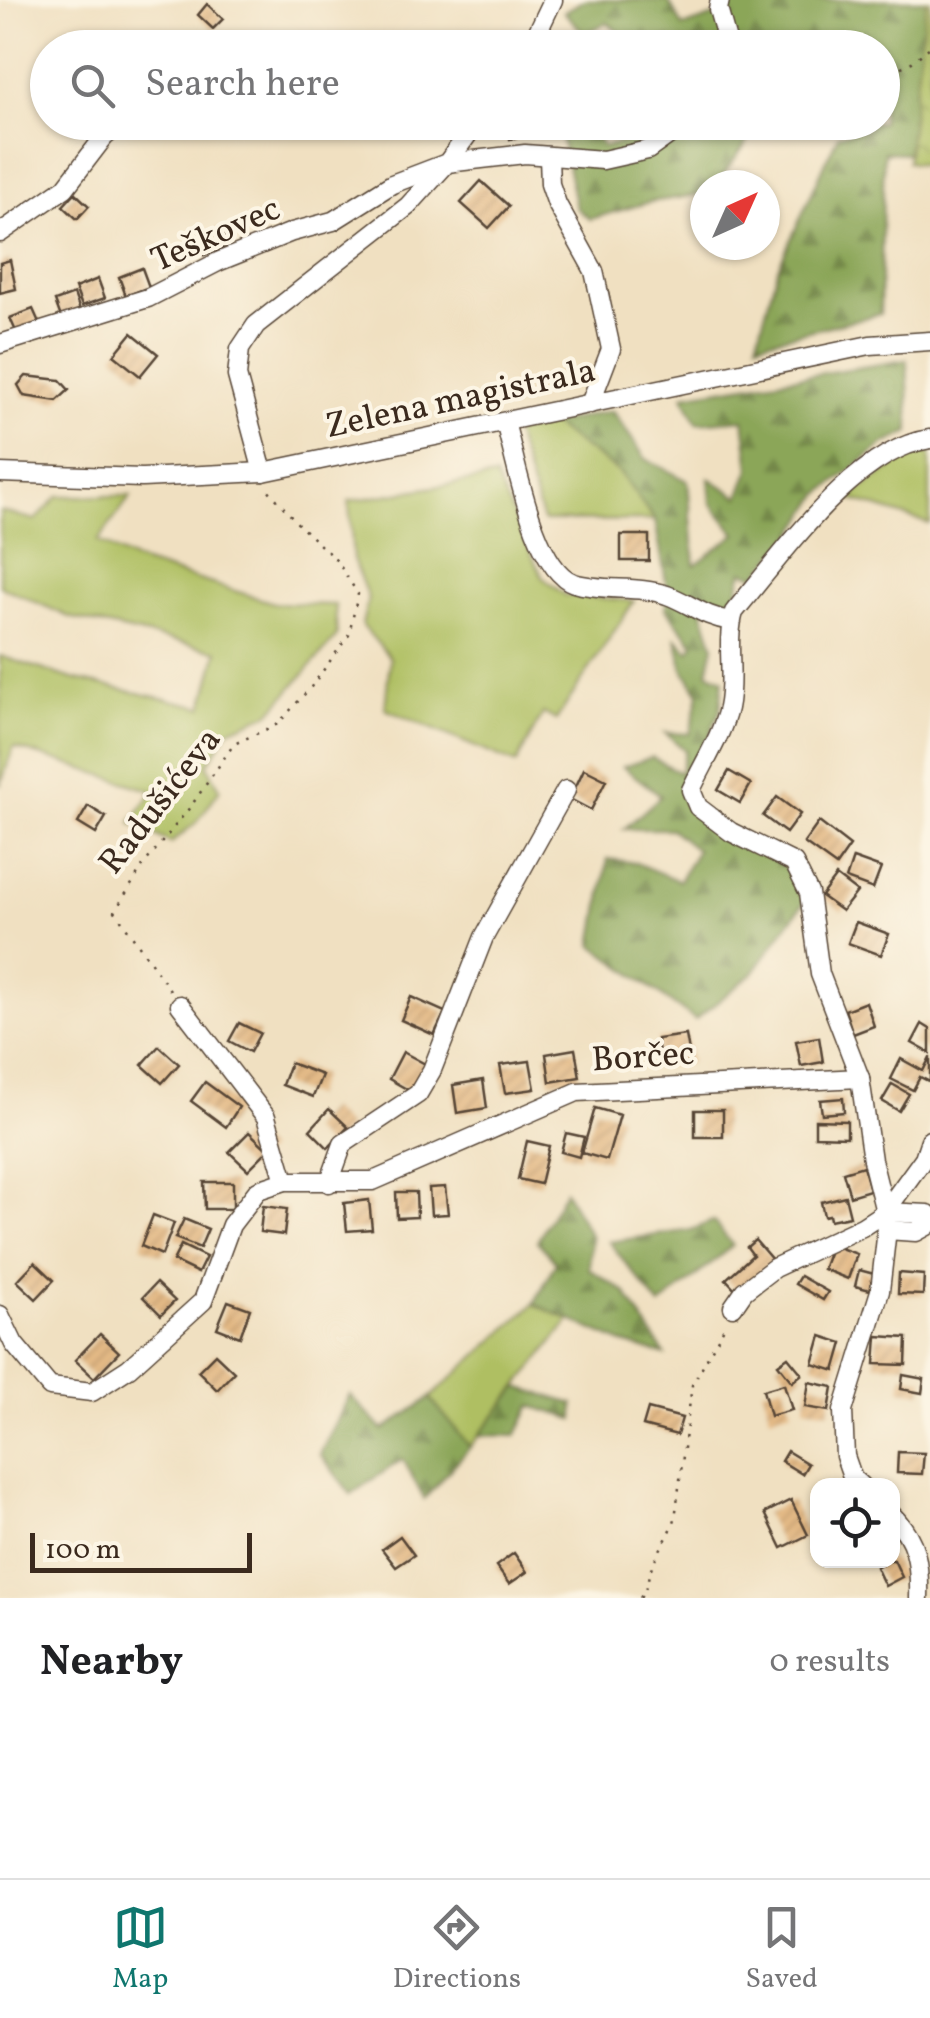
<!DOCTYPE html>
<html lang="en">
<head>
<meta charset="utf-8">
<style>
	:root { --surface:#fff; --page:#f2f2f2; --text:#202124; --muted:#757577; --line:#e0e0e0; --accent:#0f766e }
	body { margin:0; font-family:Vollkorn,serif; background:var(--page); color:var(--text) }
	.controls { position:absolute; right:30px; bottom:30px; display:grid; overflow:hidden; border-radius:20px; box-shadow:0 2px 8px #0004 }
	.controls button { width:90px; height:90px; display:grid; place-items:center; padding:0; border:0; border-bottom:2px solid var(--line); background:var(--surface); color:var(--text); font:50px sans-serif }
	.compass { position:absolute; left:690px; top:170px; width:90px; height:90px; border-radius:50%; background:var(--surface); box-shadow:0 2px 8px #0004; rotate:45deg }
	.scale { position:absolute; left:30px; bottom:25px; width:222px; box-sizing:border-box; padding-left:10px; border:5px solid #3b2a1e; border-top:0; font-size:28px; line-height:35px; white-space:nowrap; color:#3b2a1e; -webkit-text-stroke:8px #fcf5e5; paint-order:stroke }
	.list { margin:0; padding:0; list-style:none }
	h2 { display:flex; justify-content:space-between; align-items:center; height:130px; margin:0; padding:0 40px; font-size:42px }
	h2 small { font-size:32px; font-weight:400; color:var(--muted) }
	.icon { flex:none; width:55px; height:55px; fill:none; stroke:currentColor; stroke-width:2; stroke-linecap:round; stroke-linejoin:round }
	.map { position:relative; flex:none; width:930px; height:1598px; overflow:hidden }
	.search { position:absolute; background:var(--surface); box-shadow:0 2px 8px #0004; left:30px; right:30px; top:30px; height:110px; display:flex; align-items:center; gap:25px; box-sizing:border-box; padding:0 35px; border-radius:55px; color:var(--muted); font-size:38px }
	.sheet { height:280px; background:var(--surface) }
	nav { display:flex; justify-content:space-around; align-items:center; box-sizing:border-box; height:140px; border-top:2px solid var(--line); background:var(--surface); font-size:28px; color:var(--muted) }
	nav a { display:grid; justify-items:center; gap:5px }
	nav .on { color:var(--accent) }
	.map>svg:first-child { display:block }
	.grass { fill:#afbf62; stroke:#757440; stroke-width:2.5 }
	.forest { fill:url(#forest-firs); stroke:#63683b; stroke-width:2.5 }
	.park { fill:url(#park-crowns); stroke:#757440; stroke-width:2.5 }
	.building { fill:url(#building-hatch) }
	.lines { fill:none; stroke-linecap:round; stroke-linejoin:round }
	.minor-casing { stroke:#564536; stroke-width:21 }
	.path { stroke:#564536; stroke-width:2.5; stroke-dasharray:2.5 8; stroke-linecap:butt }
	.minor { stroke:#fff; stroke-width:18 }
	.labels { text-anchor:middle; stroke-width:8; stroke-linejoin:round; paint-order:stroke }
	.street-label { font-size:35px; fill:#3b2a1e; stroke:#fcf5e5 }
</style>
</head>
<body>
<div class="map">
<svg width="930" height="1598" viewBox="0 0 930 1598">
	<defs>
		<pattern id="forest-firs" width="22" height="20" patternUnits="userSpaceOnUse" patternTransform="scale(2.5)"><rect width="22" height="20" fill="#8ba658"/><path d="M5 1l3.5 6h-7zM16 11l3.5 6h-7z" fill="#738748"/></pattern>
		<pattern id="park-crowns" width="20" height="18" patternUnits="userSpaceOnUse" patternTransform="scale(2.5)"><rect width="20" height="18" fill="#afbf62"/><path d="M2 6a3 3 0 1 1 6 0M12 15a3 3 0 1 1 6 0" fill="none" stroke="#909b50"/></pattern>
		<pattern id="building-hatch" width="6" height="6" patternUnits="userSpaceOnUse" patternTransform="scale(2.5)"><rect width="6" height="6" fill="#e3b985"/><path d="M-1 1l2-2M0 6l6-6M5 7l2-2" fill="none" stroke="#c49f72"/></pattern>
	</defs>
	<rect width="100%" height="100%" fill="#fcf5e5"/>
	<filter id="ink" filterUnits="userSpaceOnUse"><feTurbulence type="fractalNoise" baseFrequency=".01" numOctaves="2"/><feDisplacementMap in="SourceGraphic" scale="20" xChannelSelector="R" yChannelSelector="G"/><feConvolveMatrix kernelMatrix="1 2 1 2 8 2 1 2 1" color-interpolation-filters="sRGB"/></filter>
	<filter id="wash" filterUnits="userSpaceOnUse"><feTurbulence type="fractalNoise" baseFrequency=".0048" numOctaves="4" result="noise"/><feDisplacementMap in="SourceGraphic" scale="40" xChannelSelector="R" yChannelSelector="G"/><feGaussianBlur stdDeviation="2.25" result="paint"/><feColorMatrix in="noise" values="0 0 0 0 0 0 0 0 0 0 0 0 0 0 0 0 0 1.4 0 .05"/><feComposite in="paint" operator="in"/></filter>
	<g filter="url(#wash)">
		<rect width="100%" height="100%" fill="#f0e0c1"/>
		<g class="grass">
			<path d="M551,424L619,472L655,520L543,521L514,433Z"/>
			<path d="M930,451V524L848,498L911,454Z"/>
			<path d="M495,477L543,578L565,595L634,601L556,720L543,713L516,764L385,709L390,658L362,625L368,598L353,559L349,501Z"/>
			<path d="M58,496H131L98,541L134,560L274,603L335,605L337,636L270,713L229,730L207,765L220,789L197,822L171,843L131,823L153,791L14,747L0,786V656L73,679L203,707L218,651L69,617L0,586V511L36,520Z"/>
			<path d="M534,1304L570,1320L470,1447L430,1398Z"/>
		</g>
		<g class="forest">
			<path d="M584,0H668L683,27L726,12L732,0H760L766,4L767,0H930L927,154L884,152L880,314L757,343L777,270L838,135L869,127L868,123L882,122V48H676L669,38L646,47H637L607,22L585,34L564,12Z"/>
			<path d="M558,123H588L603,147L652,135L640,123H665L670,130L758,127L716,185H705V194L650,202L590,219L576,208Z"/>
			<path d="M907,360L910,432L884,444L820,494L793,535L756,576L743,571L736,597L702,609L714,646L708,672L723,679L720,711L683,797L698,811L788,868L806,900L752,974L695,1020L593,945L608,859L636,863L679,881L697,850L671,829H624L661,796L623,767L652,757L680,773L685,750L665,733L690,734L699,694L683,668L676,638L689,651L694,644L666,609V582L655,520L619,472L551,424L612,411L646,459L688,481L695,565L736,534L711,503L709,478L739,497L750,469L744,419L697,423L683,395Z"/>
			<path d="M565,1191L591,1237L589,1269L625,1292L665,1355L623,1343L534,1304L556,1262L537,1241Z"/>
			<path d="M713,1221L733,1245L660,1306L609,1242L691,1230Z"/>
			<path d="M518,1387L574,1404V1419L531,1406L516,1436L479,1435Z"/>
			<path d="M350,1395L383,1430L430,1398L470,1447L424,1499L403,1459L351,1494L320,1454Z"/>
		</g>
		<path class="park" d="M926,0H930V166L907,162Z"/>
		<g id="blocks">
			<g class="building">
				<path d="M207,4L223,19L213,29L198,15Z"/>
				<path d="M507,122H552L553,130L510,139Z"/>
				<path d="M481,181L509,206L489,228L461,203Z"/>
				<path d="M75,193L89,206L77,219L63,206Z"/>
				<path d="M220,228L227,246L204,255L197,236Z"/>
				<path d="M10,260L16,289L0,293V263Z"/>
				<path d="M142,268L149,287L126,296L119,277Z"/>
				<path d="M98,279L105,298L82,306L75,288Z"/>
				<path d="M74,294L81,313L62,320L55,301Z"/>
				<path d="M33,309L41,327L18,336L10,318Z"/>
				<path d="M132,333L158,354L140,376L114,355Z"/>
				<path d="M26,376L60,380L69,390L57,401L24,396L18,385Z"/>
				<rect x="621" y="535" width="28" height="26"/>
				<path d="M584,769L606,780L591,810L570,799Z"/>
				<path d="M729,771L751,784L740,803L718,790Z"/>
				<path d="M777,797L800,814L786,833L763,816Z"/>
				<path d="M88,806L106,817L96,834L78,823Z"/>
				<path d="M819,822L850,846L836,866L804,843Z"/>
				<path d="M853,858L881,868L873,889L846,879Z"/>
				<path d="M836,876L857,892L842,911L821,896Z"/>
				<path d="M856,922L889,934L881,955L848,943Z"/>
				<path d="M411,997L445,1012L434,1035L401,1020Z"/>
				<path d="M866,1002L874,1026L853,1034L845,1010Z"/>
				<path d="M239,1023L260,1033L250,1052L229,1041Z"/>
				<path d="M922,1024L930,1029V1053L912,1043Z"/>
				<path d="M686,1035L691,1063L661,1067L657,1039Z"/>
				<path d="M819,1037L823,1062L801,1066L796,1041Z"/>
				<path d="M159,1046L179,1064L162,1083L142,1065Z"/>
				<path d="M575,1049L580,1077L550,1082L546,1054Z"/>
				<path d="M403,1052L427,1065L412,1092L389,1079Z"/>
				<path d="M930,1057V1082L920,1077L913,1090L891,1079L901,1059L923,1071Z"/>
				<path d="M530,1061L535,1089L505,1093L500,1065Z"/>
				<path d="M290,1063L322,1075L313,1097L282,1085Z"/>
				<path d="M483,1080L487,1108L457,1113L453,1085Z"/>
				<path d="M205,1082L239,1107L226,1127L191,1101Z"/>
				<path d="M892,1084L909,1094L899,1111L882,1101Z"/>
				<path d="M843,1098L844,1112L822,1114L820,1100Z"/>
				<path d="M595,1108L620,1115L607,1160L582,1153Z"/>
				<path d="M329,1109L348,1127L328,1148L310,1130Z"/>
				<rect x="695" y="1110" width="28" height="27"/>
				<path d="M815,1120L847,1121V1137L815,1136Z"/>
				<path d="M249,1132L268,1150L248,1170L229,1152Z"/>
				<path d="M566,1133L584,1137L579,1157L561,1152Z"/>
				<path d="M527,1141L549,1146L540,1184L518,1179Z"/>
				<path d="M863,1166L870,1190L850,1196L843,1172Z"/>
				<path d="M204,1182H233V1209H205Z"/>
				<path d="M445,1187L448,1214L431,1215L429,1188Z"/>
				<path d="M396,1192H416L417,1217L397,1218Z"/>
				<path d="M845,1196L850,1216L830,1220L829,1215L824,1216L821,1202Z"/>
				<path d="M369,1200L372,1229L347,1231L344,1203Z"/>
				<path d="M263,1206L287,1209L284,1235L260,1232Z"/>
				<path d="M153,1215L174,1223L162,1255L141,1246Z"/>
				<path d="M184,1219L208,1229L200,1248L175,1238Z"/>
				<path d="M755,1240L773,1261L738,1292L726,1279L753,1255L747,1247Z"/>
				<path d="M181,1245L206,1257L198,1273L173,1261Z"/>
				<path d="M832,1245L857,1254L848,1279L823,1269Z"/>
				<path d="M35,1262L54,1280L36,1299L17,1281Z"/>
				<path d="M859,1270L874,1274L870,1290L855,1286Z"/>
				<path d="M899,1273L924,1275L923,1295L898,1294Z"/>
				<path d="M800,1276L828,1292L823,1300L795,1284Z"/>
				<path d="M156,1283L175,1301L161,1315L143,1297Z"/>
				<path d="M228,1301L250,1309L240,1337L217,1328Z"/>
				<path d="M100,1334L119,1352L94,1378L75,1360Z"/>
				<path d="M821,1336L843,1343L835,1371L813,1364Z"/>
				<path d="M877,1336L907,1338L906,1365L875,1364Z"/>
				<path d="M215,1354L234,1372L217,1390L198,1371Z"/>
				<path d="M788,1357L802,1374L792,1382L778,1364Z"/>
				<path d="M903,1375L924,1379L922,1393L901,1389Z"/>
				<path d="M809,1382L833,1387L829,1411L805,1407Z"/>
				<path d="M784,1384L792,1410L770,1416L763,1390Z"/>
				<path d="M648,1409L682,1418L677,1435L643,1426Z"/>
				<path d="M787,1451L808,1464L802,1474L781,1461Z"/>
				<path d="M898,1452L924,1453L922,1474L897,1473Z"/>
				<path d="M791,1500L808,1535L782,1548L765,1513Z"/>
				<path d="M400,1536L414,1555L396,1567L382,1549Z"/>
				<path d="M514,1553L527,1572L509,1584L496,1566Z"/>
				<path d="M889,1560H894L902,1577L885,1586L876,1567Z"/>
			</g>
		</g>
	</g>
	<g filter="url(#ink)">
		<use href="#blocks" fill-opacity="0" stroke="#564536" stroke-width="2.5"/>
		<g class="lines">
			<defs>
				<g id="minor">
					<path d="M720,0L718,9L729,48"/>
					<path d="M530,48L553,0"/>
					<path d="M549,158L550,184L557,204L594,271L611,349L590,404"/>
					<path d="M0,233L65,188L104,137L122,122"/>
					<path d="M0,344L148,298L220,261L292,232L333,221L392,184L447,163L477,122"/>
					<path d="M505,422C516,460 534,569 574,583C604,592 638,585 667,595C691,604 704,617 731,621"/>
					<path d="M263,472L237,376L240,349L256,325L408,206L447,163L525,154L603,160L648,150L687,122"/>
					<path d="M0,473L142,478L263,472L870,345L930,341"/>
					<path d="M180,1005L266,1117L285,1181"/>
					<path d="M329,1183L343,1144L418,1094L432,1070L484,937L566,790"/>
					<path d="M885,1212L924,1158L930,1140"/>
					<path d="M733,1307L744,1291L774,1268L862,1227L885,1212L928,1214L927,1226L916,1232L886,1230"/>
					<path d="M0,1315L14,1344L50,1387L92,1392L129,1368L203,1301L231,1225L258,1190L285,1181H373L577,1092L860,1078"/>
					<path d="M861,1486L853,1479L845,1456L843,1411L880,1291L886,1238L885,1212L872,1160L860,1078L820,974L809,893L794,863L731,832L698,807L691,790C703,764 722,735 728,708C735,676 725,643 734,612C781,557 855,449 930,439"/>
					<path d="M892,1515C917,1540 920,1564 919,1598"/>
				</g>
			</defs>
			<use href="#minor" class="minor-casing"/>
			<g class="path">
				<path d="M882,76L912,62L930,47"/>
				<path d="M170,990L115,911L145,863L191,806L234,744L278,724L311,687L349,635L358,594L337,561L299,525L267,488"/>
				<path d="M640,1598C648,1587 647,1578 652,1566C659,1549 670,1536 675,1519L692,1385L726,1324"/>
			</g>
			<use href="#minor" class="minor"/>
		</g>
	</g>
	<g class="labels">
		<g class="street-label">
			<text transform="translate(215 233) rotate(-24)" y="12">Teškovec</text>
			<text transform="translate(460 397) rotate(-12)" y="12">Zelena magistrala</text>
			<text transform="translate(159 800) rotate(-52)" y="12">Radušićeva</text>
			<text transform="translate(643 1055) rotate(-4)" y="12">Borčec</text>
		</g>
	</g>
</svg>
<div class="controls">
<button><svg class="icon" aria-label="locate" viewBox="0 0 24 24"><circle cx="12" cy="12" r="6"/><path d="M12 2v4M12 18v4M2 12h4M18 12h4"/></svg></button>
</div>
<svg class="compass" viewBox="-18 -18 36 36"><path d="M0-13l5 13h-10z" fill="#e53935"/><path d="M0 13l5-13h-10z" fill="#757577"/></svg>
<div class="scale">100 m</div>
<div class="search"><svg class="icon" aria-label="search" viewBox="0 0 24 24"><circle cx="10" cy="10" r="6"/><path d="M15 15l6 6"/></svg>Search here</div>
</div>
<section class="sheet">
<h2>Nearby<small>0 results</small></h2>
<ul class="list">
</ul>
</section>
<nav>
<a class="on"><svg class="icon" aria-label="map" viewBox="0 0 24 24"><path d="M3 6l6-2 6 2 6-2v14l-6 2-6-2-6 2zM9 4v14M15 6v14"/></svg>Map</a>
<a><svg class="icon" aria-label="directions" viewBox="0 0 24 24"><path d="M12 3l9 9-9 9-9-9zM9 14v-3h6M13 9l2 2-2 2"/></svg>Directions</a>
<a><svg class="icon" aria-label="saved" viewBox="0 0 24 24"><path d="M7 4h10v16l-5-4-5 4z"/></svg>Saved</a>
</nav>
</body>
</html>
